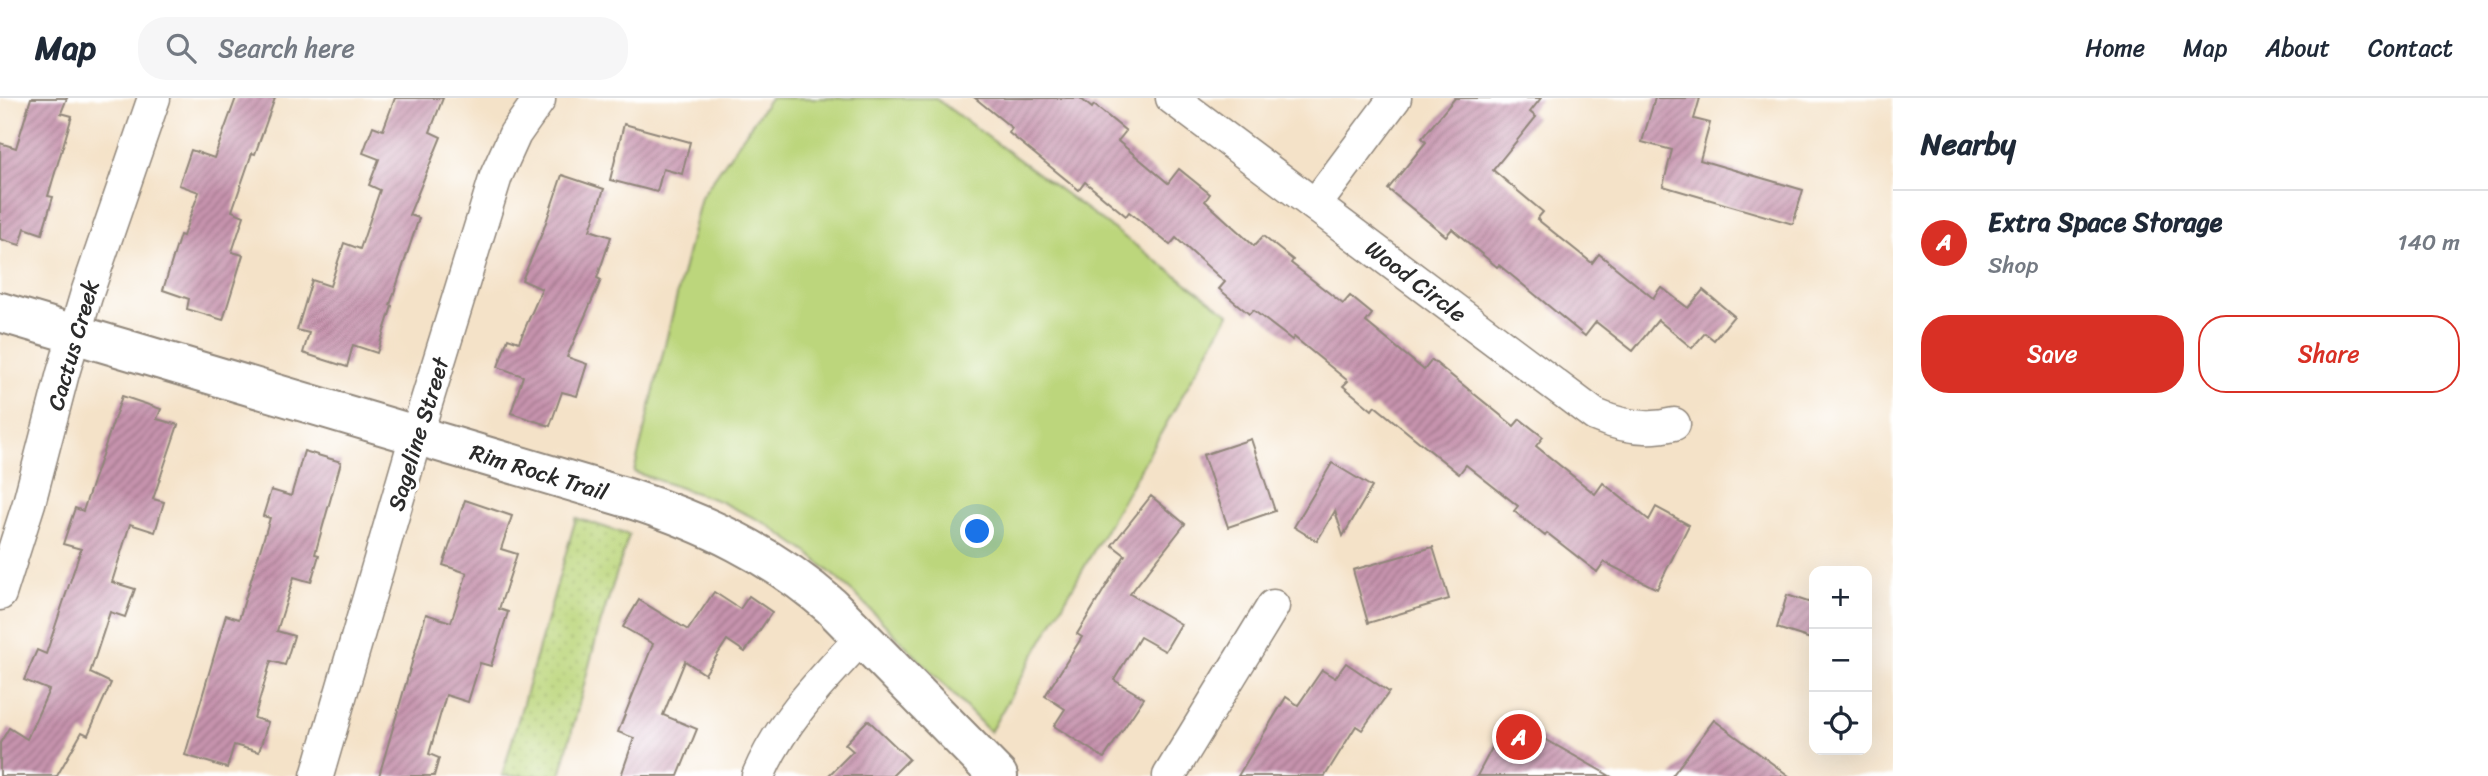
<!DOCTYPE html>
<html lang="en">
<head>
<meta charset="utf-8">
<style>
	:root { --surface:#fff; --page:#f6f6f7; --text:#1f2937; --muted:#747a83; --line:#e0e1e3; --accent:#d93025 }
	body { margin:0; font-family:Sriracha,sans-serif; background:var(--page); color:var(--text) }
	.controls { position:absolute; right:21px; bottom:21px; display:grid; overflow:hidden; border-radius:14px; box-shadow:0 7px 28px #0002 }
	.controls button { width:63px; height:63px; display:grid; place-items:center; padding:0; border:0; border-bottom:2px solid var(--line); background:var(--surface); color:var(--text); font:35px sans-serif }
	.you { position:absolute; left:978px; top:434px; width:24px; height:24px; margin:-18px; border:5px solid #fff; border-radius:50%; background:#1a73e8; box-shadow:0 0 0 10px #1a73e833 }
	.badge { display:grid; place-items:center; width:46px; height:46px; border-radius:50%; background:var(--accent); color:#fff; font-size:23px; font-weight:700 }
	.pin { position:absolute; translate:-50% -50%; border:4px solid #fff; box-shadow:0 2px 7px #0006 }
	.list { margin:0; padding:0; list-style:none }
	h2 { display:flex; justify-content:space-between; align-items:center; height:91px; margin:0; padding:0 28px; font-size:30px }
	h2 small { font-size:23px; font-weight:400; color:var(--muted) }
	.list li { display:grid; grid-template-columns:46px 1fr auto; gap:21px; align-items:center; box-sizing:border-box; height:105px; padding:0 28px; border-top:2px solid var(--line) }
	.list b { display:block; font-size:26px; white-space:nowrap }
	.list p { margin:0; font-size:23px; white-space:nowrap; color:var(--muted) }
	.list em { font-size:23px; font-style:normal; color:var(--muted) }
	.actions { display:flex; gap:14px; padding:21px 28px }
	.actions a { flex:1; padding:16px 0; border:2px solid var(--accent); border-radius:28px; text-align:center; font-size:24px; color:var(--accent) }
	.actions .main { background:var(--accent); color:#fff }
	.icon { flex:none; width:38px; height:38px; fill:none; stroke:currentColor; stroke-width:2; stroke-linecap:round; stroke-linejoin:round }
	.map { position:relative; flex:none; width:1893px; height:678px; overflow:hidden }
	header { display:flex; align-items:center; gap:42px; box-sizing:border-box; height:98px; padding:0 35px; background:var(--surface); border-bottom:2px solid var(--line) }
	header strong { font-size:33px }
	nav { display:flex; gap:38px; margin-inline-start:auto; font-size:24px }
	.search { width:490px; height:63px; background:var(--page); display:flex; align-items:center; gap:18px; box-sizing:border-box; padding:0 24px; border-radius:28px; color:var(--muted); font-size:26px }
	main { display:flex }
	aside { flex:1; background:var(--surface) }
	.map>svg:first-child { display:block }
	.grass { fill:url(#grass-dots); stroke:#748054; stroke-width:2 }
	.park { fill:#bcd67c; stroke:#748054; stroke-width:2 }
	.building { fill:url(#building-hatch) }
	.lines { fill:none; stroke-linecap:round; stroke-linejoin:round }
	.street-casing { stroke:#90867a; stroke-width:35 }
	.secondary-casing { stroke:#90867a; stroke-width:42 }
	.street { stroke:#fff; stroke-width:32 }
	.secondary { stroke:#fff; stroke-width:38 }
	.labels { text-anchor:middle; stroke-width:7; stroke-linejoin:round; paint-order:stroke }
	.street-label { font-size:23px; fill:#2b2b2b; stroke:#fff }
</style>
</head>
<body>
<header>
<strong>Map</strong>
<div class="search"><svg class="icon" aria-label="search" viewBox="0 0 24 24"><circle cx="10" cy="10" r="6"/><path d="M15 15l6 6"/></svg>Search here</div>
<nav><a>Home</a><a>Map</a><a>About</a><a>Contact</a></nav>
</header>
<main>
<div class="map">
<svg width="1893" height="678" viewBox="0 0 1893 678">
	<defs>
		<pattern id="grass-dots" width="8" height="8" patternUnits="userSpaceOnUse" patternTransform="scale(1.75)"><rect width="8" height="8" fill="#bcd67c"/><path d="M2 2h.1M6 6h.1" fill="none" stroke="#a2b86b" stroke-width="1.8" stroke-linecap="round"/></pattern>
		<pattern id="building-hatch" width="6" height="6" patternUnits="userSpaceOnUse" patternTransform="scale(1.75)"><rect width="6" height="6" fill="#c693ad"/><path d="M-1 1l2-2M0 6l6-6M5 7l2-2" fill="none" stroke="#a1788d"/></pattern>
	</defs>
	<rect width="100%" height="100%" fill="#fff"/>
	<filter id="ink" filterUnits="userSpaceOnUse"><feTurbulence type="fractalNoise" baseFrequency=".0143" numOctaves="2"/><feDisplacementMap in="SourceGraphic" scale="14" xChannelSelector="R" yChannelSelector="G"/><feConvolveMatrix kernelMatrix="1 2 1 2 8 2 1 2 1" color-interpolation-filters="sRGB"/></filter>
	<filter id="wash" filterUnits="userSpaceOnUse"><feTurbulence type="fractalNoise" baseFrequency=".00686" numOctaves="4" result="noise"/><feDisplacementMap in="SourceGraphic" scale="28" xChannelSelector="R" yChannelSelector="G"/><feGaussianBlur stdDeviation="1.57" result="paint"/><feColorMatrix in="noise" values="0 0 0 0 0 0 0 0 0 0 0 0 0 0 0 0 0 1.4 0 .05"/><feComposite in="paint" operator="in"/></filter>
	<g filter="url(#wash)">
		<rect width="100%" height="100%" fill="#f4e2c8"/>
		<path class="grass" d="M576,420L629,437L599,530L560,678H502Z"/>
		<path class="park" d="M770,0H935L1229,216L990,634L858,499L808,455L765,425L719,403L634,374L701,99Z"/>
		<g id="blocks">
			<g class="building">
				<path d="M31,0H67L61,15L72,18L48,98L53,99L42,136L25,130L20,147L0,141V45L16,50Z"/>
				<path d="M236,0H275L255,56L252,55L232,113L244,118L232,154L243,157L223,222L187,211L189,201L163,192L180,137L183,138L199,94L179,87L191,52L214,60Z"/>
				<path d="M395,0H443L430,34L441,39L409,117L419,120L390,207L392,208L377,255L353,247L347,269L303,255L309,235L297,232L312,182L330,188L344,145L360,151L380,92L369,87L379,61L363,55L373,28L383,32Z"/>
				<path d="M975,0H1080L1092,10L1094,7L1126,33L1118,43L1168,85L1179,71L1210,96L1205,103L1254,148L1263,138L1293,162L1291,165L1343,206L1350,198L1372,216L1366,224L1424,272L1432,262L1514,328L1520,321L1543,339L1536,348L1595,396L1603,385L1649,422L1656,409L1689,427L1657,491L1604,464L1597,474L1547,435L1545,438L1514,413L1518,408L1466,367L1459,376L1375,308L1372,312L1343,288L1348,283L1294,239L1292,242L1253,212L1249,216L1219,191L1225,184L1176,140L1170,147L1129,114L1126,118L1085,84L1079,92L1009,35L1012,30Z"/>
				<path d="M1455,0H1541L1530,14L1536,19L1493,72L1543,114L1537,121L1592,165L1599,156L1653,200L1661,189L1688,210L1703,192L1734,218L1714,242L1705,235L1692,250L1658,222L1633,253L1596,224L1585,238L1499,167L1497,169L1452,131L1446,138L1388,91L1426,44L1422,40Z"/>
				<path d="M1655,0H1700L1694,21L1710,25L1700,62L1803,92L1793,126L1663,88L1672,52L1642,44Z"/>
				<path d="M624,26L690,44L682,76L663,71L657,94L610,82Z"/>
				<path d="M562,77L604,91L590,132L611,139L597,180L601,182L567,259L587,266L577,298L562,294L550,328L511,315L523,278L498,269L508,240L519,244L542,191L522,182L543,133Z"/>
				<path d="M122,298L161,311L157,321L178,327L153,401L164,404L155,434L130,426L112,484L135,491L125,519L110,514L90,575L111,585L88,637L82,634L57,678H0V645L9,630L27,641L49,592L24,582L37,552L46,556L81,451L63,446L75,410L83,413Z"/>
				<path d="M1251,341L1275,413L1228,429L1203,357Z"/>
				<path d="M304,353L341,364L315,456L319,457L311,484L294,479L277,533L294,538L285,567L271,563L254,620L268,624L259,654L234,647L227,670L185,657L226,517L239,521L270,420L263,418L271,392L291,398Z"/>
				<path d="M1332,365L1372,389L1343,438L1335,413L1317,443L1294,429Z"/>
				<path d="M1151,398L1185,426L1130,496L1181,526L1165,553L1140,539L1114,582L1144,600L1104,660L1054,628L1065,611L1045,598L1082,539L1077,536L1125,457L1112,447Z"/>
				<path d="M465,402L512,418L501,451L517,456L499,511L508,514L491,568L480,565L468,604L446,597L429,656L439,660L434,678H379L426,516L451,524L467,475L443,467Z"/>
				<path d="M1433,449L1449,501L1368,525L1353,472Z"/>
				<path d="M714,494L740,511L749,498L772,514L745,554L727,542L705,576L685,563L663,617L697,631L678,678H621L634,640L618,634L653,546L623,529L639,502L688,532Z"/>
				<path d="M1787,497L1814,506V542L1777,530Z"/>
				<path d="M1346,565L1389,594L1362,632L1356,628L1325,678H1238L1286,599L1298,607L1322,572L1335,580Z"/>
				<path d="M1508,620L1610,678H1477Z"/>
				<path d="M868,622L909,661L892,678H828L853,653L845,646Z"/>
				<path d="M1714,622L1789,678H1672Z"/>
			</g>
		</g>
	</g>
	<g filter="url(#ink)">
		<use href="#blocks" fill-opacity="0" stroke="#90867a" stroke-width="2"/>
		<g class="lines">
			<defs>
				<g id="street">
					<path d="M1172,0L1595,317C1620,328 1646,333 1674,326"/>
					<path d="M1315,107L1395,0"/>
					<path d="M0,496L29,405L63,275L86,198L154,0"/>
					<path d="M317,678L416,338L496,78L515,36L539,2"/>
					<path d="M758,678C781,623 823,581 863,538"/>
					<path d="M1169,678L1273,508"/>
				</g>
				<path id="secondary" d="M0,214L631,401C705,425 772,456 831,508L998,678"/>
			</defs>
			<use href="#street" class="street-casing"/>
			<use href="#secondary" class="secondary-casing"/>
			<use href="#street" class="street"/>
			<use href="#secondary" class="secondary"/>
		</g>
	</g>
	<g class="labels">
		<g class="street-label">
			<text transform="translate(1416 183) rotate(37)" y="8">Wood Circle</text>
			<text transform="translate(73 247) rotate(-74)" y="8">Cactus Creek</text>
			<text transform="translate(418 336) rotate(-73)" y="8">Sageline Street</text>
			<text transform="translate(539 374) rotate(17)" y="8">Rim Rock Trail</text>
		</g>
	</g>
</svg>
<div class="controls">
<button>+</button>
<button>−</button>
<button><svg class="icon" aria-label="locate" viewBox="0 0 24 24"><circle cx="12" cy="12" r="6"/><path d="M12 2v4M12 18v4M2 12h4M18 12h4"/></svg></button>
</div>
<div class="you"></div>
<div class="pin badge" style="left:1519px;top:639px">A</div>
</div>
<aside>
<h2>Nearby<small></small></h2>
<ul class="list">
<li><span class="badge">A</span><div><b>Extra Space Storage</b><p>Shop</p></div><em>140 m</em></li>
</ul>
<div class="actions"><a class="main">Save</a><a>Share</a></div>
</aside>
</main>
</body>
</html>
